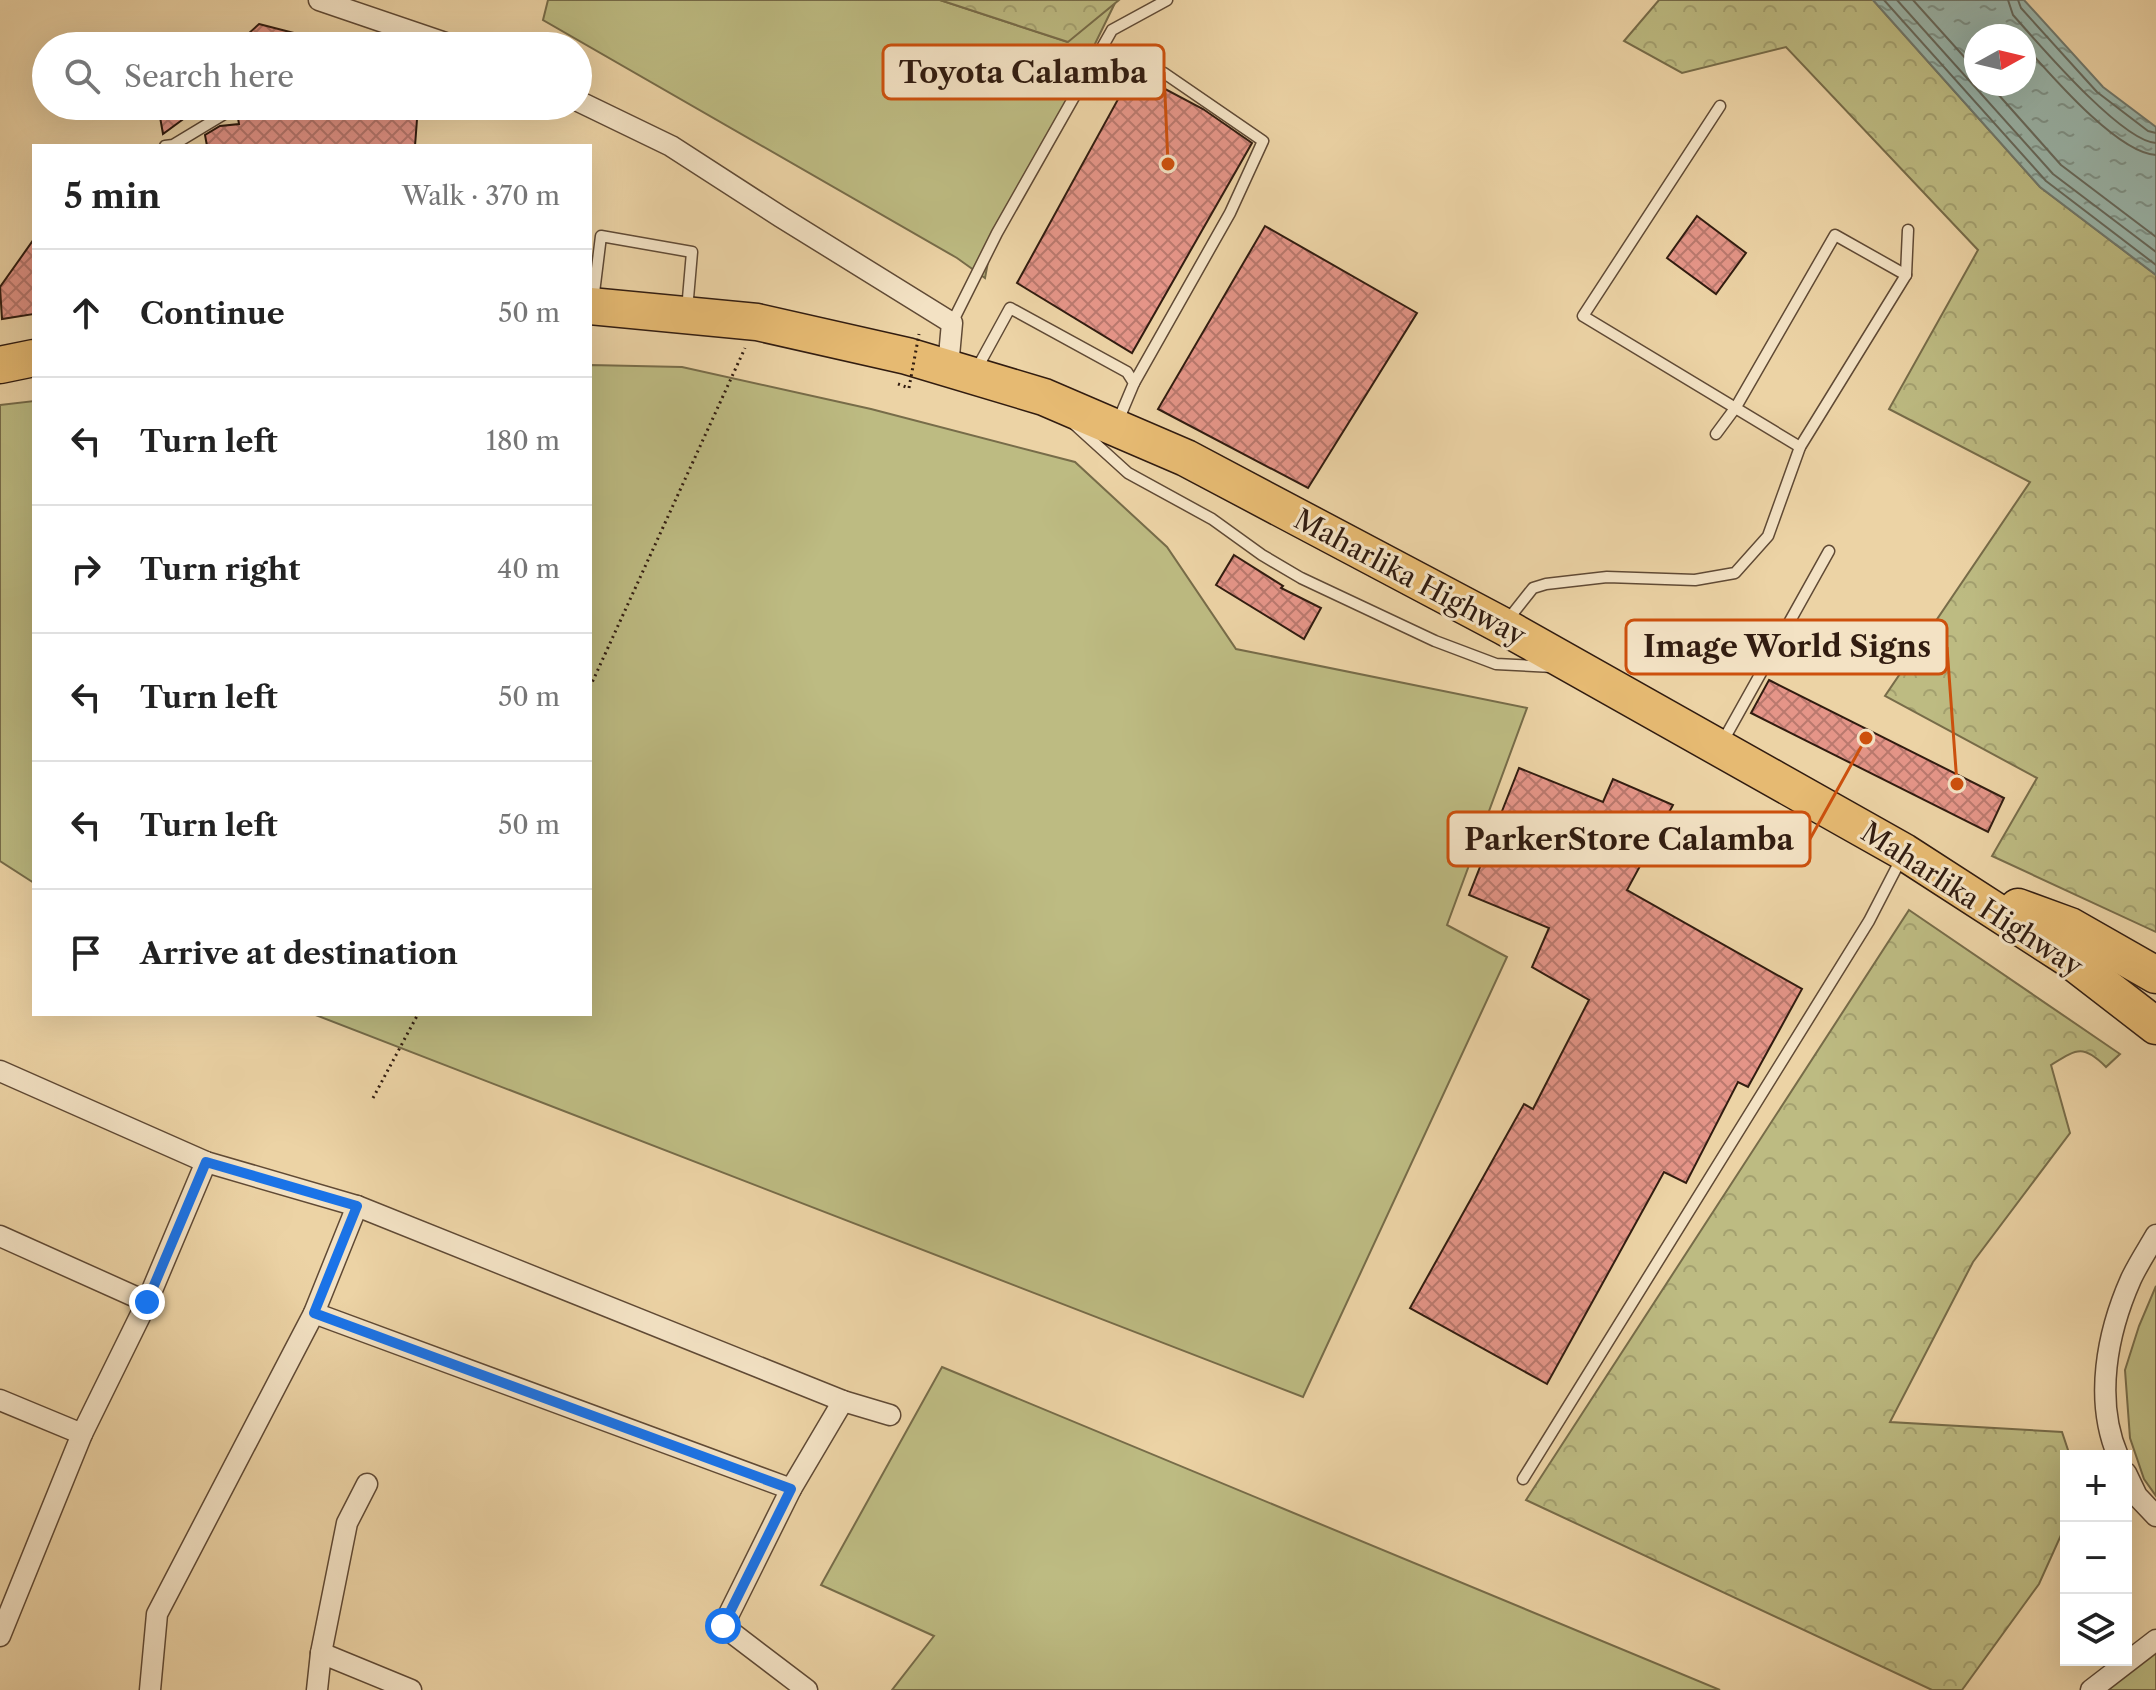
<!DOCTYPE html>
<html lang="en">
<head>
<meta charset="utf-8">
<style>
	:root { --surface:#fff; --page:#f6f6f6; --text:#222; --muted:#767676; --line:#e0e0e0 }
	body { margin:0; font-family:"Libre Caslon Text",serif; background:var(--page); color:var(--text) }
	.controls { position:absolute; right:24px; bottom:24px; display:grid; overflow:hidden; border-radius:0px; box-shadow:0 8px 32px #0002 }
	.controls button { width:72px; height:72px; display:grid; place-items:center; padding:0; border:0; border-bottom:2px solid var(--line); background:var(--surface); color:var(--text); font:40px sans-serif }
	.compass { position:absolute; left:1964px; top:24px; width:72px; height:72px; border-radius:50%; background:var(--surface); box-shadow:0 8px 32px #0002; rotate:82deg }
	.stop { position:absolute; width:24px; height:24px; margin:-18px; border:6px solid #1a73e8; border-radius:50%; background:#fff }
	.stop.end { background:#1a73e8; border-color:#fff; box-shadow:0 2px 8px #0008 }
	.list { margin:0; padding:0; list-style:none }
	h2 { display:flex; justify-content:space-between; align-items:center; height:104px; margin:0; padding:0 32px; font-size:34px }
	h2 small { font-size:26px; font-weight:400; color:var(--muted) }
	.list li { display:grid; grid-template-columns:52px 1fr auto; gap:24px; align-items:center; box-sizing:border-box; height:128px; padding:0 32px; border-top:2px solid var(--line) }
	.list b { display:block; font-size:30px; white-space:nowrap }
	.list em { font-size:26px; font-style:normal; color:var(--muted) }
	.icon { flex:none; width:44px; height:44px; fill:none; stroke:currentColor; stroke-width:2; stroke-linecap:round; stroke-linejoin:round }
	.map { position:relative; flex:none; width:2156px; height:1690px; overflow:hidden }
	.search { position:absolute; background:var(--surface); box-shadow:0 8px 32px #0002; left:32px; top:32px; width:560px; height:88px; display:flex; align-items:center; gap:20px; box-sizing:border-box; padding:0 28px; border-radius:44px; color:var(--muted); font-size:30px }
	.panel { position:absolute; background:var(--surface); box-shadow:0 8px 32px #0002; left:32px; top:144px; width:560px; height:872px; border-radius:0px }
	.map>svg:first-child { display:block }
	.green { fill:#bdbb82; stroke:#776c49; stroke-width:2 }
	.forest { fill:url(#forest-crowns); stroke:#776c49; stroke-width:2 }
	.water { fill:url(#water-ripples); stroke:#70796e; stroke-width:2; fill-rule:evenodd }
	.lines { fill:none; stroke-linecap:round; stroke-linejoin:round }
	.shore { stroke:#666a5e; stroke-width:2 }
	.building { fill:url(#building-cross-hatch); stroke:#311c10; stroke-width:2 }
	.lane-casing { stroke:#604a35; stroke-width:13 }
	.street-casing { stroke:#604a35; stroke-width:23 }
	.highway-casing { stroke:#311c10; stroke-width:39 }
	.path { stroke:#311c10; stroke-width:3; stroke-dasharray:2 4; stroke-linecap:butt }
	.lane { stroke:#f3e2c4; stroke-width:10 }
	.street { stroke:#f3e2c4; stroke-width:20 }
	.highway { stroke:#e6ba72; stroke-width:36 }
	.path-bridge { stroke:#311c10; stroke-width:3; stroke-dasharray:2 4; stroke-linecap:butt }
	.route { stroke:#1a73e8; stroke-width:10 }
	.labels { text-anchor:middle; stroke-width:6; stroke-linejoin:round; paint-order:stroke }
	.street-label { font-size:28px; fill:#311c10; stroke:#f3e2c4 }
	.leader { fill:none; stroke:#cd500d; stroke-width:3 }
	.callout-dot { fill:#cd500d; stroke:#f3e2c4; stroke-width:3 }
	.callout { fill:#f3e2c4; stroke:#cd500d; stroke-width:3 }
	.callout-label { font-size:30px; text-anchor:middle; font-weight:bold; fill:#311c10 }
</style>
</head>
<body>
<div class="map">
<svg width="2156" height="1690" viewBox="0 0 2156 1690">
	<defs>
		<pattern id="forest-crowns" width="20" height="18" patternUnits="userSpaceOnUse" patternTransform="scale(2)"><rect width="20" height="18" fill="#bdbb82"/><path d="M2 6a3 3 0 1 1 6 0M12 15a3 3 0 1 1 6 0" fill="none" stroke="#a3a06f"/></pattern>
		<pattern id="water-ripples" width="26" height="14" patternUnits="userSpaceOnUse" patternTransform="scale(2)"><rect width="26" height="14" fill="#9ab7ad"/><path d="M2 4q2-2 4 0t4 0M15 11q2-2 4 0t4 0" fill="none" stroke="#7e948b"/></pattern>
		<pattern id="building-cross-hatch" width="8" height="8" patternUnits="userSpaceOnUse" patternTransform="scale(2)"><rect width="8" height="8" fill="#e59588"/><path d="M0 0l8 8M0 8l8-8" fill="none" stroke="#ba796e"/></pattern>
	</defs>
	<rect width="100%" height="100%" fill="#ecd3a5"/>
	<filter id="stains"><feTurbulence type="fractalNoise" baseFrequency=".0025" numOctaves="4"/><feColorMatrix values="0 0 0 0 .2 0 0 0 0 .09 0 0 0 0 .02 0 0 0 .5 -.17"/></filter>
	<radialGradient id="worn" r=".72"><stop offset=".6" stop-color="#630" stop-opacity="0"/><stop offset="1" stop-color="#630" stop-opacity=".3"/></radialGradient>
	<g class="green">
		<path d="M548,0H940L1067,42L1115,3L988,262L985,278L957,258L543,20Z"/>
		<path d="M590,365L682,367L871,409L1075,462L1167,547L1236,649L1527,708L1447,925L1507,957L1303,1397L313,1014H590Z"/>
		<path d="M34,401V883L0,861V405Z"/>
		<path d="M2156,1286V1496L2144,1479L2130,1438L2125,1370L2139,1326Z"/>
		<path d="M942,1367L1720,1690H892L934,1636L821,1585Z"/>
		<path d="M2156,1649V1690H2107Z"/>
	</g>
	<g class="forest">
		<path d="M940,0H1119L1068,42Z"/>
		<path d="M1659,0H1873L2040,187L2156,275V932L1992,856L2037,778L1885,696L2030,482L1889,409L1978,250L1786,47L1682,73L1624,41Z"/>
		<path d="M1909,910L2120,1054L2106,1067C2083,1044 2077,1049 2051,1065L2070,1133L1973,1262L1890,1422L2062,1432L2070,1456H2066V1524L2039,1584L1962,1690H1932L1526,1500Z"/>
	</g>
	<path class="water" d="M1873,0H2024L2103,87L2156,127V275L2040,187ZM1976,36H2024V84H1976Z"/>
	<g class="lines">
		<g class="shore">
			<path d="M1884,0L2046,181L2156,265"/>
			<path d="M1897,0L2053,174L2156,252"/>
			<path d="M1913,0L1976,70"/>
			<path d="M2008,0L2013,15C2038,43 2121,141 2156,143"/>
			<path d="M2018,0L2021,8L2097,92L2148,131L2156,133"/>
			<path d="M2024,45C2050,74 2117,153 2156,155"/>
			<path d="M1989,84L2061,165L2156,237"/>
		</g>
	</g>
	<g class="building">
		<path d="M259,24L325,41L324,46H235Z"/>
		<path d="M1133,72L1203,109L1252,143L1132,353L1017,283Z"/>
		<path d="M174,106H201L163,134L160,117Z"/>
		<path d="M236,106H418L415,146H207L205,135L220,126L239,124Z"/>
		<path d="M1697,216L1746,253L1716,294L1667,258Z"/>
		<path d="M1265,226L1417,313L1308,488L1158,409Z"/>
		<path d="M34,239V314L2,319L0,287Z"/>
		<path d="M1234,555L1283,586L1281,588L1321,608L1304,639L1216,585Z"/>
		<path d="M1769,680L2004,798L1988,832L1751,713Z"/>
		<path d="M1519,768L1603,802L1613,779L1673,805L1627,890L1802,989L1748,1087L1738,1082L1686,1183L1664,1172L1547,1384L1410,1308L1524,1104L1533,1109L1589,1000L1532,967L1549,928L1469,895Z"/>
	</g>
	<g class="lines">
		<defs>
			<g id="lane">
				<path d="M1720,106L1583,316L1800,447"/>
				<path d="M165,146L173,145L226,113"/>
				<path d="M593,301L601,236L692,252L687,310"/>
				<path d="M952,323L997,233L1112,30L1167,0"/>
				<path d="M975,372L1010,308L1127,372L1134,383L1118,421"/>
				<path d="M1134,383L1230,213L1263,141L1164,73"/>
				<path d="M1075,425L1128,473L1212,519L1262,555L1301,578L1435,641L1496,664L1553,667"/>
				<path d="M1716,434L1736,407L1835,235L1906,275"/>
				<path d="M1506,622L1533,588L1546,584L1607,577L1695,580L1735,573L1768,536L1800,447L1906,275L1908,230"/>
				<path d="M1723,741L1829,551"/>
				<path d="M1523,1479L1869,921L1901,859"/>
			</g>
			<g id="street">
				<path d="M319,0L454,46"/>
				<path d="M578,101L671,146L781,217L952,323L948,367"/>
				<path d="M0,1071L206,1162L357,1206L843,1401L890,1415"/>
				<path d="M0,1236L147,1302"/>
				<path d="M314,1313L791,1489"/>
				<path d="M0,1400L82,1434"/>
				<path d="M2118,1456C2094,1400 2107,1333 2131,1279C2138,1264 2148,1249 2156,1235"/>
				<path d="M2126,1473L2137,1496L2156,1516"/>
				<path d="M0,1636L82,1434L147,1302L206,1162"/>
				<path d="M321,1653L411,1690"/>
				<path d="M150,1690L157,1614L314,1313L357,1206"/>
				<path d="M317,1690L321,1653L347,1523L367,1484"/>
				<path d="M807,1690L723,1626L791,1489L843,1401"/>
				<path d="M2091,1690L2156,1640"/>
			</g>
			<g id="highway">
				<path d="M590,306L757,322L907,356L1044,397L1186,458L1503,626L1904,852L2068,958L2156,1026"/>
				<path d="M0,365L34,358"/>
				<path d="M2018,907L2070,926L2156,975"/>
			</g>
		</defs>
		<use href="#lane" class="lane-casing"/>
		<use href="#street" class="street-casing"/>
		<use href="#highway" class="highway-casing"/>
		<g class="path">
			<path d="M898,384L909,388"/>
			<path d="M590,687L745,348"/>
			<path d="M373,1098L418,1014"/>
		</g>
		<use href="#lane" class="lane"/>
		<use href="#street" class="street"/>
		<use href="#highway" class="highway"/>
		<path class="path-bridge" d="M909,388L919,334"/>
	</g>
	<g class="lines">
		<path class="route" d="M147,1302L206,1162L357,1206L314,1313L791,1489L723,1626"/>
	</g>
	<g class="labels">
		<g class="street-label">
			<text transform="translate(1410 577) rotate(28)" y="10">Maharlika Highway</text>
			<text transform="translate(1972 899) rotate(33)" y="10">Maharlika Highway</text>
		</g>
	</g>
	<path class="leader" d="M1168 164L1164 72M1957 784L1947 647M1866 738L1810 839"/>
	<g class="callout-dot">
		<circle cx="1168" cy="164" r="8"/>
		<circle cx="1957" cy="784" r="8"/>
		<circle cx="1866" cy="738" r="8"/>
	</g>
	<g class="callout">
		<rect x="883" y="45" width="281" height="54" rx="8"/>
		<rect x="1626" y="620" width="321" height="54" rx="8"/>
		<rect x="1448" y="812" width="362" height="54" rx="8"/>
	</g>
	<g class="callout-label">
		<text x="1023" y="83">Toyota Calamba</text>
		<text x="1787" y="657">Image World Signs</text>
		<text x="1629" y="850">ParkerStore Calamba</text>
	</g>
	<rect width="100%" height="100%" filter="url(#stains)"/>
	<rect width="100%" height="100%" fill="url(#worn)"/>
</svg>
<div class="controls">
<button>+</button>
<button>−</button>
<button><svg class="icon" aria-label="layers" viewBox="0 0 24 24"><path d="M12 4l9 5-9 5-9-5zM3 14l9 5 9-5"/></svg></button>
</div>
<svg class="compass" viewBox="-18 -18 36 36"><path d="M0-13l5 13h-10z" fill="#e53935"/><path d="M0 13l5-13h-10z" fill="#767676"/></svg>
<div class="stop" style="left:723px;top:1626px"></div>
<div class="stop end" style="left:147px;top:1302px"></div>
<div class="search"><svg class="icon" aria-label="search" viewBox="0 0 24 24"><circle cx="10" cy="10" r="6"/><path d="M15 15l6 6"/></svg>Search here</div>
<section class="panel">
<h2>5 min<small>Walk · 370 m</small></h2>
<ul class="list">
<li><svg class="icon" aria-label="ahead" viewBox="0 0 24 24"><path d="M12 20V5M6 11l6-6 6 6"/></svg><div><b>Continue</b></div><em>50 m</em></li>
<li><svg class="icon" aria-label="left" viewBox="0 0 24 24"><path d="M17 20v-9H6M10 6l-5 5 5 5"/></svg><div><b>Turn left</b></div><em>180 m</em></li>
<li><svg class="icon" aria-label="right" viewBox="0 0 24 24"><path d="M7 20v-9h11M14 6l5 5-5 5"/></svg><div><b>Turn right</b></div><em>40 m</em></li>
<li><svg class="icon" aria-label="left" viewBox="0 0 24 24"><path d="M17 20v-9H6M10 6l-5 5 5 5"/></svg><div><b>Turn left</b></div><em>50 m</em></li>
<li><svg class="icon" aria-label="left" viewBox="0 0 24 24"><path d="M17 20v-9H6M10 6l-5 5 5 5"/></svg><div><b>Turn left</b></div><em>50 m</em></li>
<li><svg class="icon" aria-label="arrive" viewBox="0 0 24 24"><path d="M6 21V4h12l-3 4 3 4H6"/></svg><div><b>Arrive at destination</b></div></li>
</ul>
</section>
</div>
</body>
</html>
